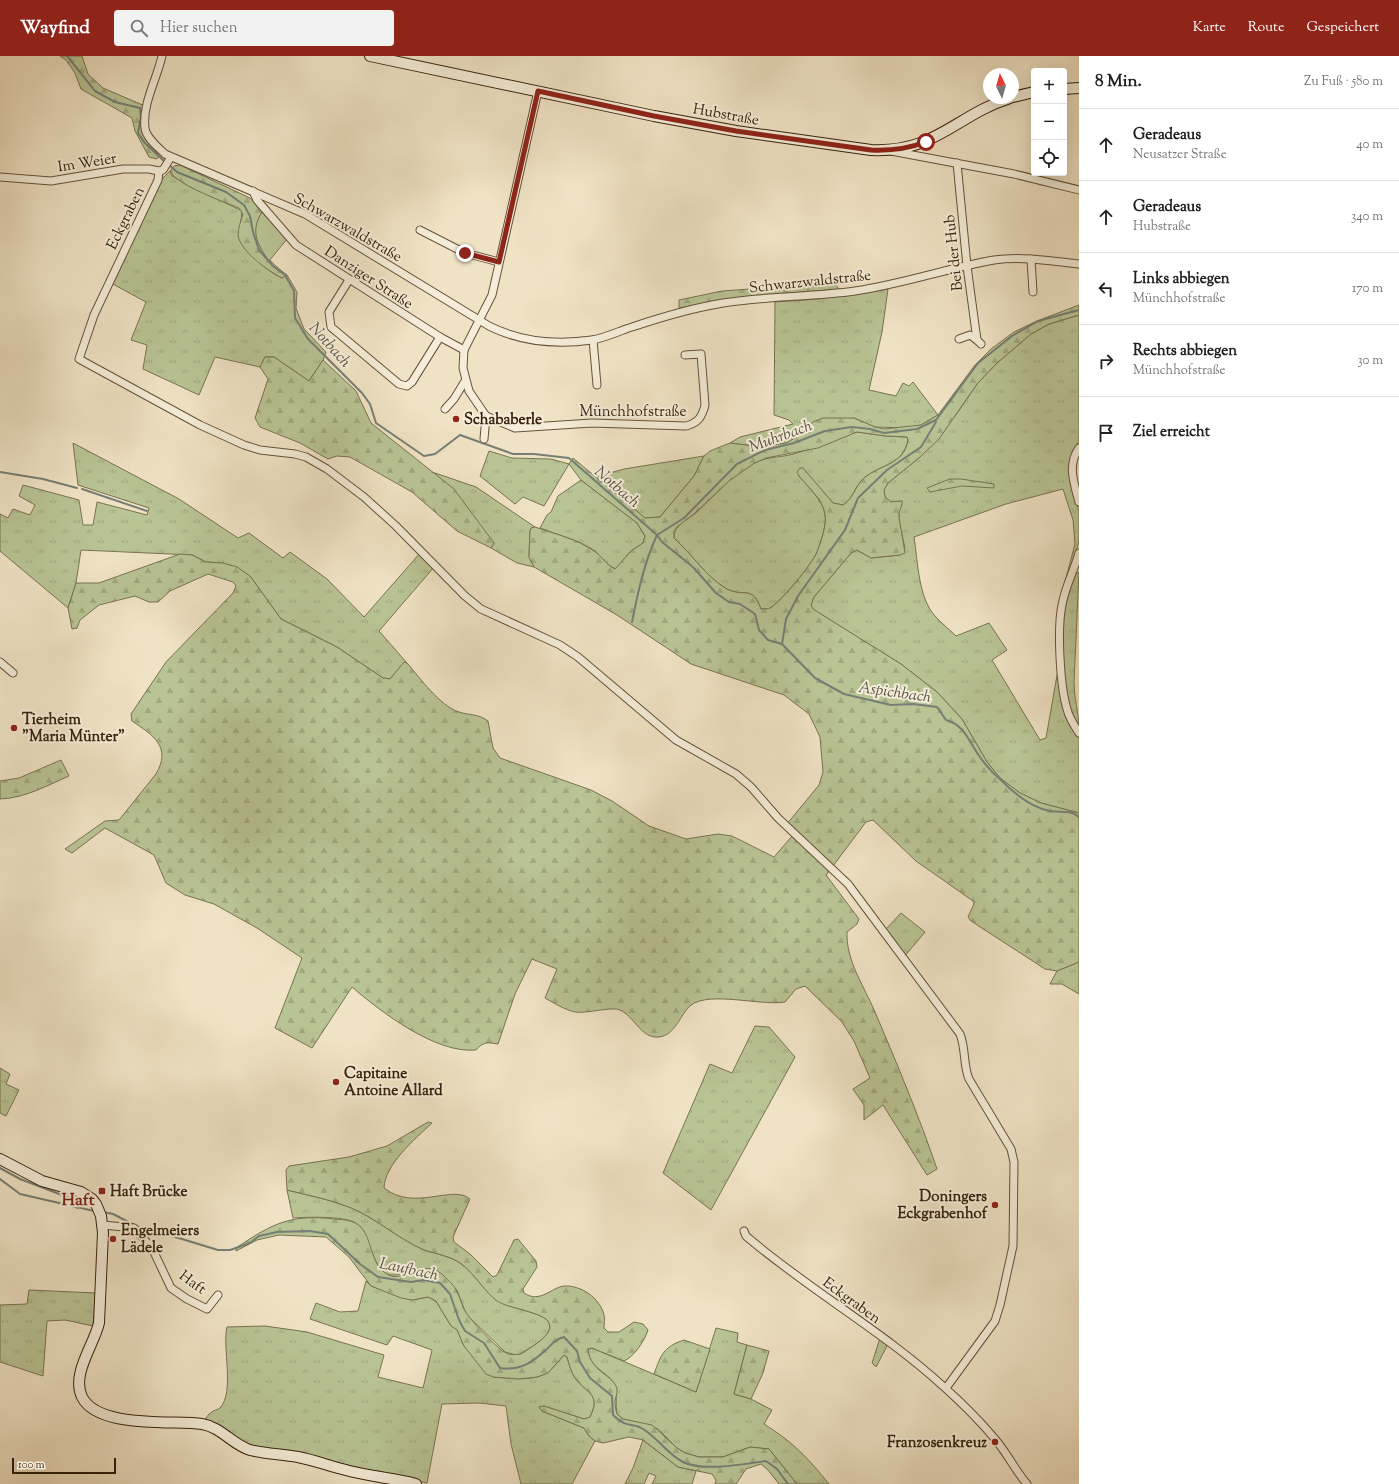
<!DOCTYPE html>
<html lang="de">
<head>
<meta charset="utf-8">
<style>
	:root { --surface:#fff; --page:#f2f2f2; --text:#202124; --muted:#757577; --line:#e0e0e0; --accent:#8f2418 }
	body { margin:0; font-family:"Sorts Mill Goudy",serif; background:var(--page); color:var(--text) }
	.controls { position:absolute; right:12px; top:12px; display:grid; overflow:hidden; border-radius:4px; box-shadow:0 4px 16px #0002 }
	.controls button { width:36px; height:36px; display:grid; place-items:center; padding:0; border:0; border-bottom:1px solid var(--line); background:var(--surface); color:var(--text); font:20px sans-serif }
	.compass { position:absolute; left:983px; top:12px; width:36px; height:36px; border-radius:50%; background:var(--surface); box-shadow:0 4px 16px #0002; rotate:355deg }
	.scale { position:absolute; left:12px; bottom:10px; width:104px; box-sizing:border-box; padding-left:4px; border:2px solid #38220c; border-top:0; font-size:11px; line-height:14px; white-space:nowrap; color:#38220c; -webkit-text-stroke:3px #f5edd9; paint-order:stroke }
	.stop { position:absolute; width:12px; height:12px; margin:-9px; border:3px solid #8f2418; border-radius:50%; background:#fff }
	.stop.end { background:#8f2418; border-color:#fff; box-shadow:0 1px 4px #0008 }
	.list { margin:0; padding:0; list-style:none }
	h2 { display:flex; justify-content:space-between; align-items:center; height:52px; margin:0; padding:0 16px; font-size:17px }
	h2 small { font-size:13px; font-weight:400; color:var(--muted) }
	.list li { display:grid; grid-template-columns:26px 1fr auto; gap:12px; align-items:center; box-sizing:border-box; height:72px; padding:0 16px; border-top:1px solid var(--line) }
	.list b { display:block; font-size:15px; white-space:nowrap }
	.list p { margin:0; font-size:13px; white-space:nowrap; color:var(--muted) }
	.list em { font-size:13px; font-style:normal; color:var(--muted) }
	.icon { flex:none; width:22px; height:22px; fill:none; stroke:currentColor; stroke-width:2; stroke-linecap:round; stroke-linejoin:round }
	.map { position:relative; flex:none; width:1079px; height:1428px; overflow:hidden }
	header { display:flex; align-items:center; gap:24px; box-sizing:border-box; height:56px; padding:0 20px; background:var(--accent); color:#fff }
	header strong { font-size:19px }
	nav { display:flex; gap:22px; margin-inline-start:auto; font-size:14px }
	.search { width:280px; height:36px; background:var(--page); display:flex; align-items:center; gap:10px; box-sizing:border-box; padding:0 14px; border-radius:4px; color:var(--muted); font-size:15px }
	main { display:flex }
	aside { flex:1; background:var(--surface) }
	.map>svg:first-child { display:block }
	.grass { fill:url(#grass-tufts); stroke:#787350 }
	.forest { fill:url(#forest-firs); stroke:#787350; fill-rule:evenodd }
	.green { fill:#b9c495; stroke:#787350 }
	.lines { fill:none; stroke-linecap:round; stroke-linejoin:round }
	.stream { stroke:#757f76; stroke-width:2 }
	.street-casing { stroke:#66523a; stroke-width:9 }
	.secondary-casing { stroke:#38220c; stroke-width:12 }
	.street { stroke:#f5edd9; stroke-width:7 }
	.secondary { stroke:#f5edd9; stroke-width:10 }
	.route { stroke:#8f2418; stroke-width:5 }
	.poi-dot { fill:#8f2418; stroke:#f5edd9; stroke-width:1.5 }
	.labels { text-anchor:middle; stroke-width:4; stroke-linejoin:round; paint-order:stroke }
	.street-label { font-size:15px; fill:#38220c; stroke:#f5edd9 }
	.poi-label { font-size:15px; font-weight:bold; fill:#38220c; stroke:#f5edd9; text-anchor:start }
	.water-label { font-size:16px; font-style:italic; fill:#565041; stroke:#f5edd9 }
	.quarter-label { font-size:17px; font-weight:bold; fill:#7a1f14; stroke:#f5edd9 }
</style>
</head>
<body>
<header>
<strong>Wayfind</strong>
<div class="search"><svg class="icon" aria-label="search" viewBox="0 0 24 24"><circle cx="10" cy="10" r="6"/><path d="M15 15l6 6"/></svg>Hier suchen</div>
<nav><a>Karte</a><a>Route</a><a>Gespeichert</a></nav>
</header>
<main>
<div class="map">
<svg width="1079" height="1428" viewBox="0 0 1079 1428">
	<defs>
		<pattern id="grass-tufts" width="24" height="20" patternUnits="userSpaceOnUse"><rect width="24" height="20" fill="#b9c495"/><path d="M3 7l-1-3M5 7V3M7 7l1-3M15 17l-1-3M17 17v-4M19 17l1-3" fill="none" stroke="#a0a87f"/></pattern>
		<pattern id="forest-firs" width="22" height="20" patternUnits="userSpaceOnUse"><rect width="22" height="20" fill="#b9c495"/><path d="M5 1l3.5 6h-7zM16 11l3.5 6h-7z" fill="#a0a87f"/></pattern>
	</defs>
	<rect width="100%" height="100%" fill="#f0e3c5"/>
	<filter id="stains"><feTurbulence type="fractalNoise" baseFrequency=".005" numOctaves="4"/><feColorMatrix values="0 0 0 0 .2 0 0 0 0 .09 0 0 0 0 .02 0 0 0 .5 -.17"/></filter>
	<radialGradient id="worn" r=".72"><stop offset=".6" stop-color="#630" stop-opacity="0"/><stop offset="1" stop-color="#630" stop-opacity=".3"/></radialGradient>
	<g class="grass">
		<path d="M170,115L172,120L242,155L239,181C251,198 262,213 282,222L287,219L297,236L296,252L304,273L326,296L323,304L309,325L274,301H265L260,311L215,301L199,339L143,313L147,289L131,284L146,246L111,227L162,123Z"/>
		<path d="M888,233L882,276L869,334L896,340L903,327L909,330L913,326L938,359L921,369L907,372L875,371L854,362L806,372L795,382L786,387L761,391L730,387L740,381L793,368L789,364L774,359L775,246L817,243Z"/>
		<path d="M1079,259V385L1073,398L1072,433L1079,455V486L1062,537L1075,488L1073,464L1063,433L1006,448L914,481C918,506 918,541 935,560C941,567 949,573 956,580L989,567L1007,594L992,604L1040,684L1046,682L1059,608L1071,670L1079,682V757L1041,747L1020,737L1000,722L987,706L962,663L937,636L901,608L812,553L811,549L814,541L851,497L857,494L871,502L900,499L905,492C903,481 898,468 899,457C899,452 902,450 902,445L891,446L885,441L884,434L888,427L920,401L958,356L977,328L996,308L1031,278L1049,268Z"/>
		<path d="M857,376L886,380L906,381L908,383C904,409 881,408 864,422C855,430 853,443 843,449L833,447L803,413L799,420C808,431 823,444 825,458C827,469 821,485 817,496C813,507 780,547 770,552C768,553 764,553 761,553C752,528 744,542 727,533C707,522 691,497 674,482C674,468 688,464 697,456C715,439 731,420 752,408C766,400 782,402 797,397C817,391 836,381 857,376Z"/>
		<path d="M73,387L179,443L238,482L249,477L283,502L290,496L327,523L364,561L421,496L435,510L379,575L407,607H404L390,623L383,622L337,591L281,563L250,520L223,507L206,506L192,499L81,494L76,527L68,552L0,495V458L8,462L13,453L30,459L35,449L19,440L23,429L79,444L83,469H93L97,446L147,459L149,452L78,429Z"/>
		<path d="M489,395L512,402L551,403L569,408L544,450L523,441L515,448L480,420Z"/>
		<path d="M704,400L694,420L660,461L645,462L595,421L624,413Z"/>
		<path d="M432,416L476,431L535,471L531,472L530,475L529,500L534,511L517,507L491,492L494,487Z"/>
		<path d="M581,424L637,467L645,480L643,487L631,495L616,513C607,510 602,501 595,495C579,484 558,479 540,472L547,459L551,456L558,440Z"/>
		<path d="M1079,516L1074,627C1074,643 1079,657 1079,672C1061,642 1059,589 1064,554C1066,542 1070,530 1075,518Z"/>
		<path d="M901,857L925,876L904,901L886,873Z"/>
		<path d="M1079,906V938L1062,928H1050L1057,915Z"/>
		<path d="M755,970L769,971L795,1001L711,1154L663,1117L710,1008L732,1017Z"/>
		<path d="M0,1012L10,1018L6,1028L19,1034L6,1060L0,1057Z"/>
		<path d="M287,1134C311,1140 338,1145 360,1156C381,1167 401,1183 422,1193C437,1199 451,1199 464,1210C476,1220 485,1236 498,1245C509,1253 545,1256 549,1267C555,1279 529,1292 520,1298L516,1299L505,1296L466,1258L457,1234L421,1212C381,1227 382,1219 366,1183C363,1176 361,1170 354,1166C342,1160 307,1161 293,1162Z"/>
		<path d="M366,1225L371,1230L412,1244L428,1241L436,1245L451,1270L457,1273L464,1290L493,1321C510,1322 531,1326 547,1317C553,1313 559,1304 564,1299L567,1301C569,1308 571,1316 575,1322C586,1337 602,1338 590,1361L584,1363L544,1350L539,1351L542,1355L584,1372L589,1380L595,1385L572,1428H521L511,1388L506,1350L479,1347L442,1348L427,1427L250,1390L204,1366C206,1362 208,1358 212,1356C214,1354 218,1354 220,1352C235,1336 222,1292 227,1271L265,1270L307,1276L384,1299L378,1321L423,1332L432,1294L393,1280L387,1289L310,1263L316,1247L340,1256L358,1255Z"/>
		<path d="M29,1234L96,1237L93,1270L65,1264L47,1265L43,1320L0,1306V1249L27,1248Z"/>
		<path d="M716,1272L738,1277L737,1286L747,1289L734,1338L751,1343L772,1354L764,1368C794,1387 807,1401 829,1428H797L769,1393L750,1391L723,1401H699L685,1397L677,1392L658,1373L623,1363L617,1358C615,1349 618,1333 614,1327C606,1315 589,1312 588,1293L592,1292L696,1336Z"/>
		<path d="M643,1384L678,1411L696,1415L692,1428H652L656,1420L649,1417L644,1428H625L633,1412Z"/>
	</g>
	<g class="forest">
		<path d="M60,0H82L88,18L103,32L145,50L148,85L159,100L157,103L149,101L135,75L132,62L81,33L75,17L66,4Z"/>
		<path d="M180,109L250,142L262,156C246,183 267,204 287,219L282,222C268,215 240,195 238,179C238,172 241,165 243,158L239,152C224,146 175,128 170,115L174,110Z"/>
		<path d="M834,227L839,233L742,241L679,252V244L722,235Z"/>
		<path d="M1079,249V259L1049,268L1031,278L996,308L977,328L939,383L920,401L888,427L884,434L885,441L891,446L902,445C903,451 898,454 899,461L905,497L900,499L871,502L857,494L851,497L814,541L811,549L813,553L901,608L937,636L962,663L987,706L1000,722L1020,737L1041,747L1079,757V906L1057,915L1045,913L971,865L968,861L974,848L973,845L916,805L873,764L866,766L833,810L787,768L819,729L823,716L820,681L809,658L784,639L691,608L617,559L534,511L529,501L530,475L531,472L535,471C555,478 577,483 594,495C602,500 606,509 615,513L631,495L643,487L645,480L637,467L581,424L569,408L573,402L645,462L660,461L694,420L704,400L710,395L730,387L761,391L786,387L795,382L813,366L823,362H854L875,371L884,373L921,369L938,359L975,309L991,293L1014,276L1037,265ZM857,376L886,380L907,381L908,384C904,409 881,408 864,422C855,430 853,443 843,449L833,447L803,412H800L797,416L799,420C808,431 823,444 825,458C827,469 821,485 817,496C813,507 780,547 770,552C768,553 764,553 761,553C752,528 744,542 727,533C707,522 691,497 674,482V475L677,471L695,457L729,425L753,408L766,402L818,392Z"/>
		<path d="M265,301H274L309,325L323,304L356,335L371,367L454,433L494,487L491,492L457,475L412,436L350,401L337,400L328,403L300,387L260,371L255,362L268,323L260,311Z"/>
		<path d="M950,423H961L994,428V432L962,430L930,436L927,432Z"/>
		<path d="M180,498L192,499L206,506L223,507L237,511L250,520L281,563L337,591L383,622L390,623L404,606L407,607C420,622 440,650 459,656C471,660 477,657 488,665L493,692L500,702L591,734L612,745L649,770L686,783L718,778L732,780L774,801L793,779L831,813L826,819L859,863L857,868L847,876C846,905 864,930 875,956C897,1008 919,1060 937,1113L927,1119L883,1049L864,1064V1049L853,1033L870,1022L854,985L842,966L805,930L796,933L785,946C761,950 710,935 691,949C680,958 676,979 659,981C641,983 634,960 620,954C612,950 588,958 575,956C565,954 554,947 545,942L557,913L532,903L515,938L498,988C487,986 483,986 476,994C436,998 381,956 352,931L312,992L275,972L302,902L257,872L214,848L185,839L166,827L154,799L105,772L72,797L65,793L105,765L119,764L156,718C172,691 153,679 132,665L131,658L166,606L233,537L236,530L233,526L208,518L170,535L158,546H149L135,540L99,549L80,564L77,572L72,573L68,552L76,527H99Z"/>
		<path d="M61,704L69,720C46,730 25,742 0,743V725L19,722Z"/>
		<path d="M428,1066L432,1067C415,1083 385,1108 384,1132C414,1156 453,1128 470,1143L453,1181L454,1186L470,1198L493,1221L497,1219L514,1184L518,1183L536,1205L537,1211L523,1233L524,1237C540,1248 552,1231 564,1230C581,1229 600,1242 604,1259C605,1263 604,1268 604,1272L608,1276H619L634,1266L643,1268L648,1274C645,1284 634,1301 624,1305L592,1292L588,1293C589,1315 615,1320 617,1333C618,1337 615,1342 615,1346C615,1350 616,1354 617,1358L623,1363L652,1369L677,1392L685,1397L699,1401H723L750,1391L769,1393L797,1428H779L768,1414L761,1408L746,1413L736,1428H715L716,1424L712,1418L678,1411L643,1384L629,1381L603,1387L595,1385L589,1380L584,1372L542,1355L539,1351L544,1350L584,1363L590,1361C602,1338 586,1337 575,1322C571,1316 569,1308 567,1301L564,1299L548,1317L537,1321L519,1323L493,1321L486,1318L464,1290L457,1274L451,1270L436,1245L428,1241L412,1244L401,1242L371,1230L349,1201L326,1181L279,1179L257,1184L236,1195V1192C273,1167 291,1158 335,1163C344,1164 354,1164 361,1171C373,1185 370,1208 387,1218C403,1229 422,1199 444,1220C448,1224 455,1230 457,1236C461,1243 462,1252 467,1258C471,1265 499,1294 506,1297C510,1299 516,1299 521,1298C529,1292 555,1279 549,1267C545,1256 509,1253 497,1245C485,1236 476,1220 464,1210C451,1199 437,1199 422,1193C400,1183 381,1167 360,1156C338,1145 311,1140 287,1134L286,1114L289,1110L349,1101L387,1090Z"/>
		<path d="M880,1282L886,1286L887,1290L876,1311L872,1307Z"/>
		<path d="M684,1284L710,1293L696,1336L654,1318C661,1299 663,1291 684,1284Z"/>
		<path d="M747,1289L769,1295L763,1317L751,1343L734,1338Z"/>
	</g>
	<path class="green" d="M262,156L287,183L269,205C257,188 250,175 262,156Z"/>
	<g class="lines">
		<g class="stream">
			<path d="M67,0L95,35L115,46L140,52L141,61L138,77L144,86L165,106"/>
			<path d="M169,109L177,116L226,136L244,149L250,160L253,176L259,194L273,210L285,219L294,235L295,262L308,283L362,337L370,348L376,367L424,400L435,398L460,379L513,398H534L569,402L657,479L662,486L693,511L716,537L729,546L740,548L755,558L759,574L768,584L782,588L815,622L844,638L891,649L913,648L937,651L946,664C965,669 969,686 980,701C986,710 995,719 1003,726C1015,738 1033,752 1050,755C1061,757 1070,753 1079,761"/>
			<path d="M0,416L43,423L77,432"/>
			<path d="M82,433L147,455"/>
			<path d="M657,479L684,462L737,408L765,394L794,387L825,375L852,371L870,373L884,377L917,373L936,364L978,307L1012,280L1038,265L1079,254"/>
			<path d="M632,566C638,536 644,507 657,479"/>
			<path d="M782,588L786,563L798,540L845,474L858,442L887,414L921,391L936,366"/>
			<path d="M0,1112L20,1123L75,1144L77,1152"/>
			<path d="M0,1123L20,1138L94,1155"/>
			<path d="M103,1156L113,1158L146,1175L172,1180L218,1194H230L250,1187L259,1180L277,1176L310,1175L328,1178L360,1208L378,1221L411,1226L424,1224L440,1227L450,1238L459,1264L465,1275L484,1287L500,1312C521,1315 533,1306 548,1292C553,1287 556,1283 564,1281L577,1295L580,1306L590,1322L612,1340L613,1359C627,1373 632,1366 643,1373C658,1382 667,1398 683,1406C703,1416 745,1408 766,1405L777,1413L788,1428"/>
		</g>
		<defs>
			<g id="street">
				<path d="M162,0C157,23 142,48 145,72C146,82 158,91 165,98L305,158L489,270C521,286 556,289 592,284C605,282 619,275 632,271C662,261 692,252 723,247C767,240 812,241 855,235C903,228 948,212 994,204C1022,200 1052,205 1079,208"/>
				<path d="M538,35L492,239L464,294L463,312L469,335L486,360L515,372L592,367L686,370C698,367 702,361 705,349L701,298L685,299"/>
				<path d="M891,95L1014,118L1079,134"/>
				<path d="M957,107L967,210L977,284L981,288"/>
				<path d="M159,115L158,124L94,259L79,303L200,369L244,389L260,394L295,398L306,401L327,413L364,441L396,470L465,540L481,553L560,589L578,601L676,684L736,718L751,731L778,762L848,828L960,978C966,993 963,1009 969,1023L1011,1093L1014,1106L1013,1190L1000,1249L995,1265L946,1332"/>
				<path d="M0,121L51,125L123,113H149L159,115L163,114L171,101"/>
				<path d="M253,135L257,144L296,189L440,281L464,294"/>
				<path d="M420,174L465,197L499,206"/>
				<path d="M1031,203L1033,236"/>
				<path d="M349,224L329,256L331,271L399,328L407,330L412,326L440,281"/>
				<path d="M959,283L970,279L977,284"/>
				<path d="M593,284L597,329"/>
				<path d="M445,353L454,343L465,325"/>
				<path d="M484,383L486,360"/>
				<path d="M1079,392C1067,409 1074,427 1079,446"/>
				<path d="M1079,497C1074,515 1065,531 1062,549C1057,573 1060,630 1067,653C1069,662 1074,669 1079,677"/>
				<path d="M0,606L13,617"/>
				<path d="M103,1169L134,1172L152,1192L171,1232L187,1243L207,1253L218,1239"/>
				<path d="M744,1175L746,1180C809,1234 883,1275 944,1331C962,1347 980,1365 995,1383C1007,1397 1015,1414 1027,1428"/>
			</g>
			<g id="secondary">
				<path d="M370,0L654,60L736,75L871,94C936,97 956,59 1010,42"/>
				<path d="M1064,33L1079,32"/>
				<path d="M1013,41L1034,36"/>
				<path d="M0,1103L42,1125L81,1136L92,1143L96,1148L101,1160L103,1177L99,1267C94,1289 71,1318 82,1341C98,1373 174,1364 202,1368C221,1371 233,1389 250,1394C266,1398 282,1398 298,1401C313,1404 327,1409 342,1413C366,1420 392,1422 416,1428"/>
			</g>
		</defs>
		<use href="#street" class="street-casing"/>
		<use href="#secondary" class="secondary-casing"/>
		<use href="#street" class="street"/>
		<use href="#secondary" class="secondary"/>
	</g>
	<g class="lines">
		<path class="route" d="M465,197L499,206L538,35L654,60L736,75L871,94C891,95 907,93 926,86"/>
	</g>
	<g class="poi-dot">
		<circle cx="456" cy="363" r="4"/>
		<circle cx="14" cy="672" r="4"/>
		<circle cx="336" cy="1026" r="4"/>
		<rect x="98" y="1131" width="8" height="8" rx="2"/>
		<circle cx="995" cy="1149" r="4"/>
		<circle cx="113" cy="1183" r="4"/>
		<circle cx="995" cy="1386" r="4"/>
	</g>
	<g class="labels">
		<g class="street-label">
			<text transform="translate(726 58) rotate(10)" y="5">Hubstraße</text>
			<text transform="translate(87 106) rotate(-9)" y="5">Im Weier</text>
			<text transform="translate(125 162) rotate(-64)" y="5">Eckgraben</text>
			<text transform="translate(348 171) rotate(30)" y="5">Schwarzwaldstraße</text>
			<text transform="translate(953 197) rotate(-96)" y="5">Bei der Hub</text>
			<text transform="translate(369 221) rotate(33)" y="5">Danziger Straße</text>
			<text transform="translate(810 225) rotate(-6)" y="5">Schwarzwaldstraße</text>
			<text x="633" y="360">Münchhofstraße</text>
			<text transform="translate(193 1226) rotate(36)" y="5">Haft</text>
			<text transform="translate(852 1244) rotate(36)" y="5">Eckgraben</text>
		</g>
		<g class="poi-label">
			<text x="464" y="368">Schababerle</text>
			<text x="22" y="668">Tierheim<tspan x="22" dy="17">"Maria Münter"</tspan></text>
			<text x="344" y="1022">Capitaine<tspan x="344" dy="17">Antoine Allard</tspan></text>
			<text x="110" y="1140">Haft Brücke</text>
			<text x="987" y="1145" text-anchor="end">Doningers<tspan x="987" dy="17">Eckgrabenhof</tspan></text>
			<text x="121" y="1179">Engelmeiers<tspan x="121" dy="17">Lädele</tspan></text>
			<text x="987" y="1391" text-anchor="end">Franzosenkreuz</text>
		</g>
		<g class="water-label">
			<text transform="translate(331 288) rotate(48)" y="6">Notbach</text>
			<text transform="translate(780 379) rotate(-20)" y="6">Muhrbach</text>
			<text transform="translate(618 430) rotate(41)" y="6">Notbach</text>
			<text transform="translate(895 635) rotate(8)" y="6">Aspichbach</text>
			<text transform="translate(409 1212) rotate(12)" y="6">Laufbach</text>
		</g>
		<g class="quarter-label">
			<text x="78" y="1149">Haft</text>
		</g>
	</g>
	<rect width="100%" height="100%" filter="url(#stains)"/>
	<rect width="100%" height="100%" fill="url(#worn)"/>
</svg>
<div class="controls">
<button>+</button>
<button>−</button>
<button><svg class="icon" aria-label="locate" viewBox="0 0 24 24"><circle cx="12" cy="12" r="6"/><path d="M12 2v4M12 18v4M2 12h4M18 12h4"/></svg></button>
</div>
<svg class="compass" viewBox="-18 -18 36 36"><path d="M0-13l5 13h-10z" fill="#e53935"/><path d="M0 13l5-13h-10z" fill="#757577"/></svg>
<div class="scale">100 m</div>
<div class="stop" style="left:926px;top:86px"></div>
<div class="stop end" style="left:465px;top:197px"></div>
</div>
<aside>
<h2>8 Min.<small>Zu Fuß · 580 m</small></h2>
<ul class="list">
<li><svg class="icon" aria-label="ahead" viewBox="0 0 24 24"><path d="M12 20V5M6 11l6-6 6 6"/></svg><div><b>Geradeaus</b><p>Neusatzer Straße</p></div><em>40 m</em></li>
<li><svg class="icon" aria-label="ahead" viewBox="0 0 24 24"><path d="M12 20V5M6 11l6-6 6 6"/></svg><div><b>Geradeaus</b><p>Hubstraße</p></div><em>340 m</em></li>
<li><svg class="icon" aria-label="left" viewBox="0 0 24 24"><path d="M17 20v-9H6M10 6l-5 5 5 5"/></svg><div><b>Links abbiegen</b><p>Münchhofstraße</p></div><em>170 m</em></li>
<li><svg class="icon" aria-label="right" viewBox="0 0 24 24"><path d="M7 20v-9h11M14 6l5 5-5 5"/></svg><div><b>Rechts abbiegen</b><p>Münchhofstraße</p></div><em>30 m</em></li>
<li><svg class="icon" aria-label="arrive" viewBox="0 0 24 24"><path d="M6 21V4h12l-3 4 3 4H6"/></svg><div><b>Ziel erreicht</b></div></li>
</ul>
</aside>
</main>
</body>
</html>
